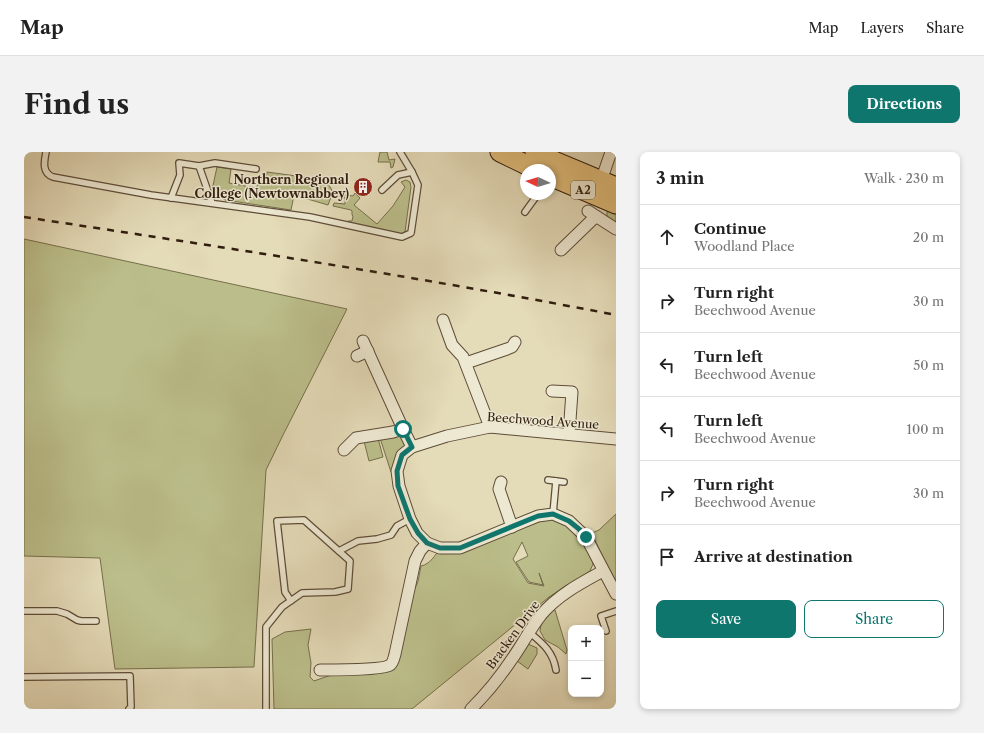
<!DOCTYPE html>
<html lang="en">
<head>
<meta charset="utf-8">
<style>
	:root { --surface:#fff; --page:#f2f2f2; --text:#222; --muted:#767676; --line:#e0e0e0; --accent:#0f766e }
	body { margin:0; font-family:"Libre Caslon Text",serif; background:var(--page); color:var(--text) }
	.controls { position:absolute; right:12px; bottom:12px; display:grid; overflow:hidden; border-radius:8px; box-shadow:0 2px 6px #0003 }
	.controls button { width:36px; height:36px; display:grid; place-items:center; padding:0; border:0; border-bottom:1px solid var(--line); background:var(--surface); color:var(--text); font:20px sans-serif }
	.compass { position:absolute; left:496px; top:12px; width:36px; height:36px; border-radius:50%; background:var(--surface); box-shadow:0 2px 6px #0003; rotate:274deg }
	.stop { position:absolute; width:12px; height:12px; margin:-9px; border:3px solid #0f766e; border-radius:50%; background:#fff }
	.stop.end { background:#0f766e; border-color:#fff; box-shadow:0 1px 4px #0008 }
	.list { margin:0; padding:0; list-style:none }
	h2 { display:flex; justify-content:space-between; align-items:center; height:52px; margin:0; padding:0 16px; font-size:17px }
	h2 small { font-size:13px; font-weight:400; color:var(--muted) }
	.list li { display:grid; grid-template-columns:26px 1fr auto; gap:12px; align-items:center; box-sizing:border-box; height:64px; padding:0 16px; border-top:1px solid var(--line) }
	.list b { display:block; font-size:15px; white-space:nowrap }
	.list p { margin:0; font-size:13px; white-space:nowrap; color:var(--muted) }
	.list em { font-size:13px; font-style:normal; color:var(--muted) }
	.actions { display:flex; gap:8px; padding:12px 16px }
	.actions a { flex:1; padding:9px 0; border:1px solid var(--accent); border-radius:8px; text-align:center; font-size:14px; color:var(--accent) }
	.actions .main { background:var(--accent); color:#fff }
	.icon { flex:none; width:22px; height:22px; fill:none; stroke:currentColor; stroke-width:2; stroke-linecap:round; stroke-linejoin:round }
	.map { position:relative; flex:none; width:592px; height:557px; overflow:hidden; border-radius:8px }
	header { display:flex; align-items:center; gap:24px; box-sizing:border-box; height:56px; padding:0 20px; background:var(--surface); border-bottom:1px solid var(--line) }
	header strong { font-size:19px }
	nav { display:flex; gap:22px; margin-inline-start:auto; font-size:14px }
	.intro { display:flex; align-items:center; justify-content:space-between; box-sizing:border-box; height:96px; padding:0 24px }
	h1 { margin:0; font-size:28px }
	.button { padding:10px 18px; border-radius:8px; background:var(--accent); color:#fff; font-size:14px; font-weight:700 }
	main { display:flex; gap:24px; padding:0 24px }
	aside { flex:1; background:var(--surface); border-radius:8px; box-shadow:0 2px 6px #0003 }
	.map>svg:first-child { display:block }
	.green { fill:#bbbe8a; stroke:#766e4c; fill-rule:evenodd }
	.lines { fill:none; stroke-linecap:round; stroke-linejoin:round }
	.lane-casing { stroke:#5e4c39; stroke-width:8 }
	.street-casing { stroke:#5e4c39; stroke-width:13 }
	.highway-casing { stroke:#311d0f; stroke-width:21 }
	.lane { stroke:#ede8d1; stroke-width:5.5 }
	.street { stroke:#ede8d1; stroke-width:11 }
	.highway { stroke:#e2be7c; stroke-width:19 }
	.rail { stroke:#311d0f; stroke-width:2.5; stroke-dasharray:7 7; stroke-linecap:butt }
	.route { stroke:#0f766e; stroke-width:5 }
	.labels { text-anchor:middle; stroke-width:3; stroke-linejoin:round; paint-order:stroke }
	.shield { fill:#ede8d1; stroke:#695a49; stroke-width:1 }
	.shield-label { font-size:11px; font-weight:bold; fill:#311d0f }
	.poi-label { font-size:12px; font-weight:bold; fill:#311d0f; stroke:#ede8d1; text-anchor:end }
	.street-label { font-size:12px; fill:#311d0f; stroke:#ede8d1 }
</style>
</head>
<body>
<header>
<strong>Map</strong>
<nav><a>Map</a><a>Layers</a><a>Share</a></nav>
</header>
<div class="intro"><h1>Find us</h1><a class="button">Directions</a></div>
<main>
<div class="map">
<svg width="592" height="557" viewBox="0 0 592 557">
	<rect width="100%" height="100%" fill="#e4dbb8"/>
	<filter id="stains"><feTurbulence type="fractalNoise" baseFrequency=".005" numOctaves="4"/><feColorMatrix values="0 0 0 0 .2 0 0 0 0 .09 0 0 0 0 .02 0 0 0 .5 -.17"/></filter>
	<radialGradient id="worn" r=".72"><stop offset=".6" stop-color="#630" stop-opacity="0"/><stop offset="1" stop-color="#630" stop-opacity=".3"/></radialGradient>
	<g class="green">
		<path d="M356,0H363L365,8L371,7L369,15L367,16L366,10H354Z"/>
		<path d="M193,15L207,17L205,31L232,36L237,25L242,26L243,20L302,28L309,40L304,53L270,43L267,58L201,48L188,38Z"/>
		<path d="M382,28L386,30L387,35L381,80L374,87L322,73L324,69H328L329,64L328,63V59L327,58L309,54L310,51L321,52V46L312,44V42L329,44L331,41L336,46L330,53L353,72L369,54L381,35L377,30Z"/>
		<path d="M583,50L592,54V73L583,68Z"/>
		<path d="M0,87L323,157L259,283L242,318L230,515L91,517L76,406L0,404Z"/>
		<path d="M375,284L378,287L381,294L367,320L356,286Z"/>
		<path d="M354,286L359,305L345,309L340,289Z"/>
		<path d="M592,362V435L568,381L575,378Z"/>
		<path d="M527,367L555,379L567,400L569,412L566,419L525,445L388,557H250L248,487L261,480L287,477L284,493L287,511L286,525L290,529L310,522L361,519L389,438C395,433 395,422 397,414C406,412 411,404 416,396L509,368ZM498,390L504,404L492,410L505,430L519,433L515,421L520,434L504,431L489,407Z"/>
		<path d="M529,458H531L543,498L542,502L534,495L521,488L516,479C516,471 523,463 529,458Z"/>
		<path d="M504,492L513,496V502L504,517L493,509Z"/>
	</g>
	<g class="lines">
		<defs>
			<g id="lane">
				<path d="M22,0C20,10 18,21 29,25L127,43L286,65L378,85L387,81L394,33L388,20L376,0"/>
				<path d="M175,14L188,51"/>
				<path d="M358,38L374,23L388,20"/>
				<path d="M147,46L156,23L155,11L175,14L191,11L232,17"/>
				<path d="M501,60L514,42"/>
				<path d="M524,328L540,330"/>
				<path d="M529,362L532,329"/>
				<path d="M315,399L334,389L353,387L367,383L373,374L386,367"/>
				<path d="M0,459H33L43,462L53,468L57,469H72"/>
				<path d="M582,479L577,464L592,459"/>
				<path d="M505,480C518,491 529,499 532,518"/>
				<path d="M0,525L106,524L107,555L105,557"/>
				<path d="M242,557V475L258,455L278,441L311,440L324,437L326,409L280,368L253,369L261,440L267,449"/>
			</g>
			<g id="street">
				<path d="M577,29L587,0"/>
				<path d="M564,59L592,77"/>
				<path d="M537,98L569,67L573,65"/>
				<path d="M419,168L428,193L439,205L466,275"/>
				<path d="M339,189L379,277L388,295"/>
				<path d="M333,204L344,199"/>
				<path d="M442,211L483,197L488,195L491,190"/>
				<path d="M528,239L548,240L545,282"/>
				<path d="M592,287L466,275L423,284L388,295L378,303L373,319L375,334L386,367L393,381L403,391L416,396H436L514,364L529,362L545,369L562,385L592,442"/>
				<path d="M320,298L332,286L369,280L379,277"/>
				<path d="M477,330L475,337L488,375"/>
				<path d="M296,518C308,518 359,518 366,513C369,511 370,506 371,502L391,409L396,399L403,391"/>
				<path d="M447,557C462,542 476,525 488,507C498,493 506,477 517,463C534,443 557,431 579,419"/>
			</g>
			<g id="highway">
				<path d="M476,0L513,18"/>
				<path d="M511,0L530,9L592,35"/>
				<path d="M526,24L592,52"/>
			</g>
		</defs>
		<use href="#lane" class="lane-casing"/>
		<use href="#street" class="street-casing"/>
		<use href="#highway" class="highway-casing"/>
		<use href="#lane" class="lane"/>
		<use href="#street" class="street"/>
		<use href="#highway" class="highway"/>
		<path class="rail" d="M0,65C198,95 396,125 592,163"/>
	</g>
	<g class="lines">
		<path class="route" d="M379,277L388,295L378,303L373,319L374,334L386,367L394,381L403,391L416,396H436L514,364L529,362L545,369L555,377L562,385"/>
	</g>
	<defs>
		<symbol id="building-disc" viewBox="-11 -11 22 22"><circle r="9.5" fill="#8f2418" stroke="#ede8d1"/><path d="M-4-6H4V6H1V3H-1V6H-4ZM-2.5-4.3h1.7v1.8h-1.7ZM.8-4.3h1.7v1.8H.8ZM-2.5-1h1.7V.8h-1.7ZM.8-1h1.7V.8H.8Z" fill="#fff"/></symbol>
	</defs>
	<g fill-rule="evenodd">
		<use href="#building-disc" x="328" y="24" width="22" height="22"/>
	</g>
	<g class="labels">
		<rect class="shield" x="547" y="29" width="24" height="18" rx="3"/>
		<g class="shield-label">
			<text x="559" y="42">A2</text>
		</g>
		<g class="poi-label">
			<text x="325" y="32">Northern Regional<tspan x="325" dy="14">College (Newtownabbey)</tspan></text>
		</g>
		<g class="street-label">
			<text transform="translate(519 269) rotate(4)" y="4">Beechwood Avenue</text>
			<text transform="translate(489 483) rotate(-54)" y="4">Bracken Drive</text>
		</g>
	</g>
	<rect width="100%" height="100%" filter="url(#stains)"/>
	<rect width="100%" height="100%" fill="url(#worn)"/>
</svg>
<div class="controls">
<button>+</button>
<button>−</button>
</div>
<svg class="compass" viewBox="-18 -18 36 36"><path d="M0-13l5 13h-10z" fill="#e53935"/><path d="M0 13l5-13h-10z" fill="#767676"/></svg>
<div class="stop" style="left:379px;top:277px"></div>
<div class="stop end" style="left:562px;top:385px"></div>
</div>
<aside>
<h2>3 min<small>Walk · 230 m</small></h2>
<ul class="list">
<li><svg class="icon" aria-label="ahead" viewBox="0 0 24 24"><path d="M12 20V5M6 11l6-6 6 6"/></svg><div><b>Continue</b><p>Woodland Place</p></div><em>20 m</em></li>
<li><svg class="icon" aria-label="right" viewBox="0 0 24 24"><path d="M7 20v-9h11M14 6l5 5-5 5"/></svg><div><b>Turn right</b><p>Beechwood Avenue</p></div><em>30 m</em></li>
<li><svg class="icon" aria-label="left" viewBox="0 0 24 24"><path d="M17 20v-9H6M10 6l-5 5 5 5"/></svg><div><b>Turn left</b><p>Beechwood Avenue</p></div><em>50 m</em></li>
<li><svg class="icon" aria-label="left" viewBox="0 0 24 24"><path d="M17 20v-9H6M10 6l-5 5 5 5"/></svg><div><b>Turn left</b><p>Beechwood Avenue</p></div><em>100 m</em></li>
<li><svg class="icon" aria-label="right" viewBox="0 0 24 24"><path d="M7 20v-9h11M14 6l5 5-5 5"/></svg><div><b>Turn right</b><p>Beechwood Avenue</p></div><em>30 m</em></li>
<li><svg class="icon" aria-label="arrive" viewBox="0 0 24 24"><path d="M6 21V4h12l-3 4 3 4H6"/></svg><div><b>Arrive at destination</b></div></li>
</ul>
<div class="actions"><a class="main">Save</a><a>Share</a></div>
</aside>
</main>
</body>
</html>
